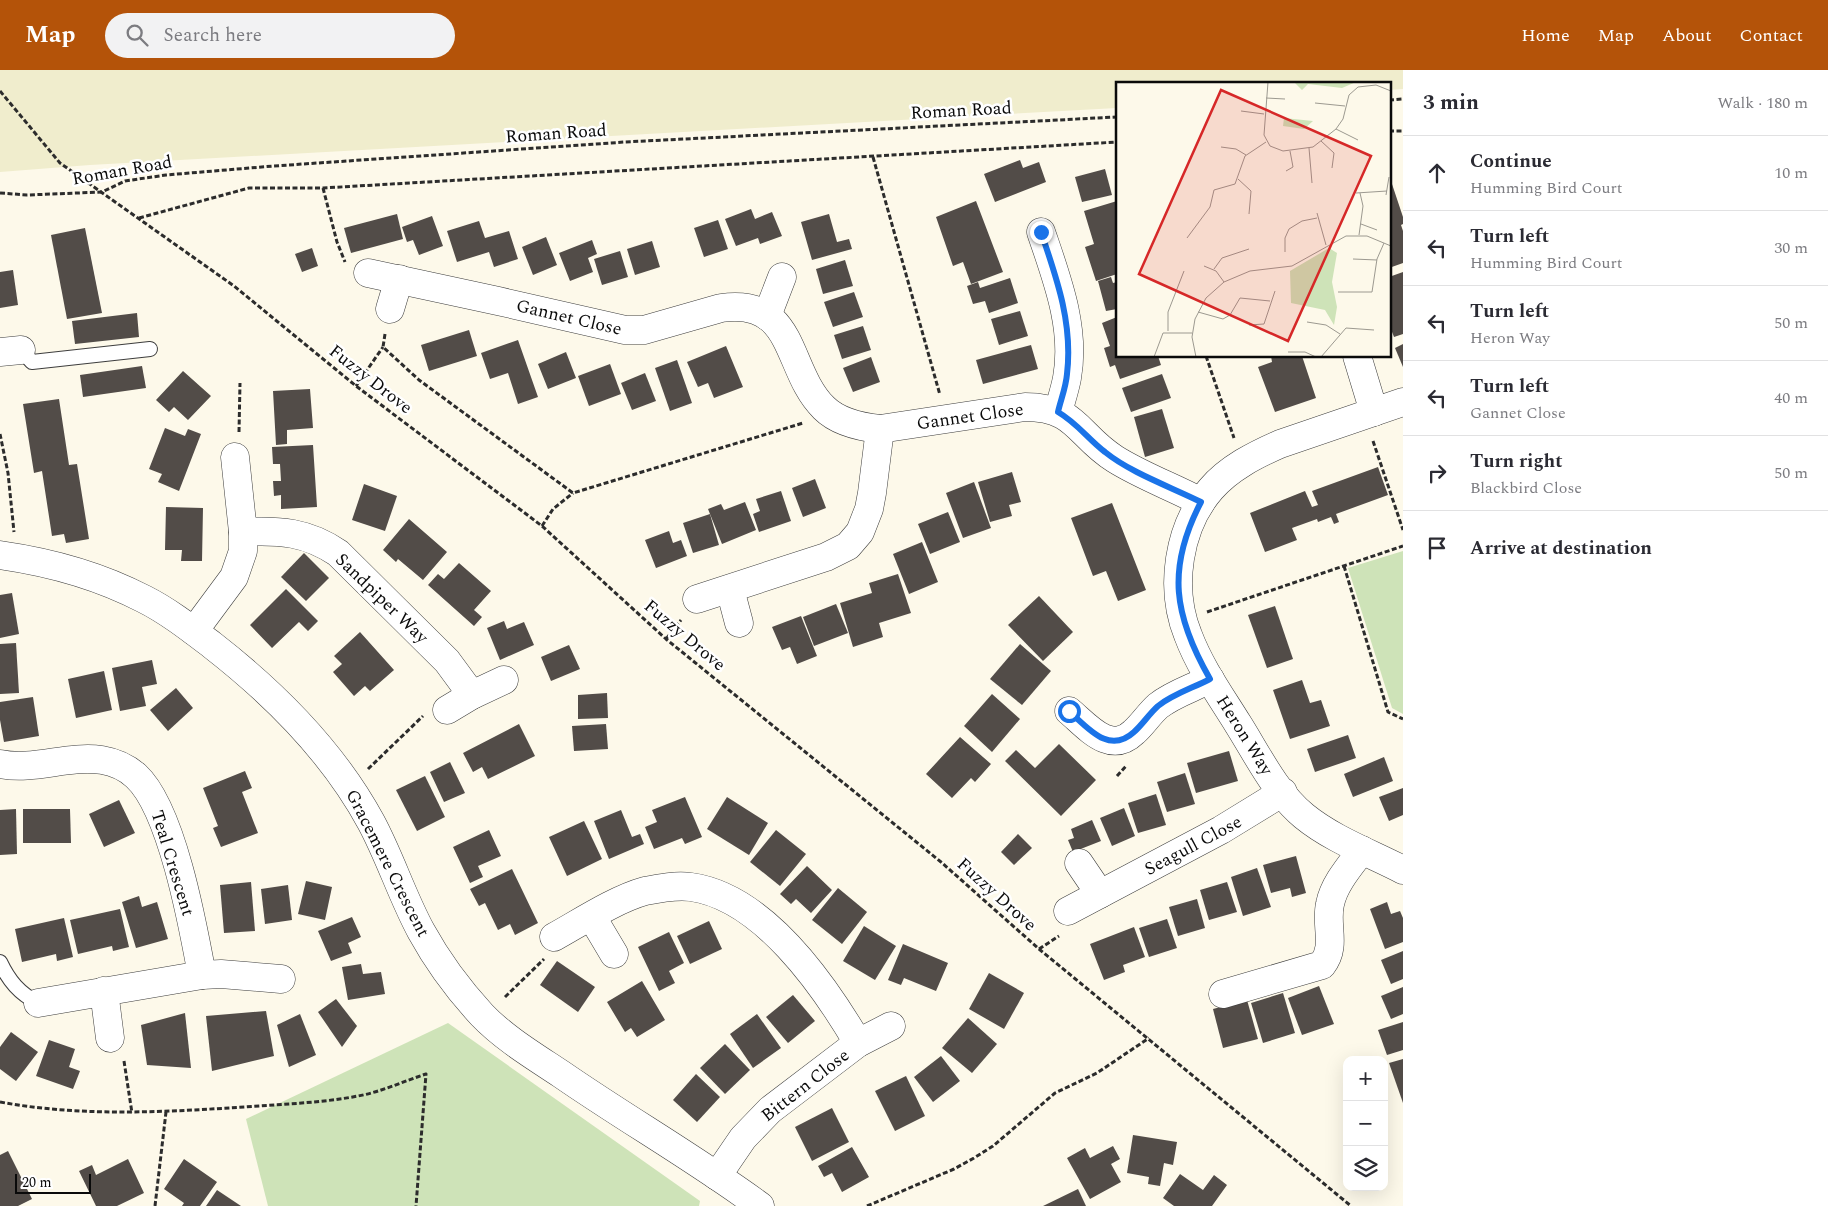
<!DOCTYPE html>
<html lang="en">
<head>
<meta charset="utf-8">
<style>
	:root { --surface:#fff; --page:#f2f2f3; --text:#2b2b33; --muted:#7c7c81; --line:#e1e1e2; --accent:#b45309 }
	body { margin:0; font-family:Spectral,serif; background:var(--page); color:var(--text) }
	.controls { position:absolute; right:15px; bottom:15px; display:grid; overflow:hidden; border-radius:10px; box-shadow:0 5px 20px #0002 }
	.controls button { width:45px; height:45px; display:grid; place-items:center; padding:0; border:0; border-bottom:1px solid var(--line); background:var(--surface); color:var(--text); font:25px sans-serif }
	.scale { position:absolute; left:15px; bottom:12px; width:76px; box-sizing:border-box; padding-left:5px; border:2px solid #0a0a0a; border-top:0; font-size:14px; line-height:18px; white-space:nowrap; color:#0a0a0a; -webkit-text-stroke:4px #fff; paint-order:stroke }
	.stop { position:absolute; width:15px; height:15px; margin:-11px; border:4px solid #1a73e8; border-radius:50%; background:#fff }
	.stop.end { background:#1a73e8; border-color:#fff; box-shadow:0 1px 5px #0008 }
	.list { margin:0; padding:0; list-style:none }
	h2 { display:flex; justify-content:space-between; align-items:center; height:65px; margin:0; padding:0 20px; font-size:21px }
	h2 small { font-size:16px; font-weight:400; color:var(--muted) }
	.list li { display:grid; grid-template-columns:32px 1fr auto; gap:15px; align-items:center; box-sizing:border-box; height:75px; padding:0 20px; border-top:1px solid var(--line) }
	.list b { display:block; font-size:19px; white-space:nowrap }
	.list p { margin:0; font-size:16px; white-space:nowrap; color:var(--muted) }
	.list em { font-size:16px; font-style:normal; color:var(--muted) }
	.icon { flex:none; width:28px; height:28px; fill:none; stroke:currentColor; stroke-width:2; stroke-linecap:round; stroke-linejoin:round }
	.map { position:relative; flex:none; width:1403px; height:1136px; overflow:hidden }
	header { display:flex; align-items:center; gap:30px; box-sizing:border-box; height:70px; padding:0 25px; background:var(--accent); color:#fff }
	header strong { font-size:24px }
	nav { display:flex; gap:28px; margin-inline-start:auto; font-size:18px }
	.search { width:350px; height:45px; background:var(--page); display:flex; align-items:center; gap:12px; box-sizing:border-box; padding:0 18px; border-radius:28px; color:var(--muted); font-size:19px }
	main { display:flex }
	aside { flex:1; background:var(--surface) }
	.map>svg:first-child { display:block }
	.farmland { fill:#f0edcd }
	.green { fill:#cee3b8 }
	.building { fill:#524c48 }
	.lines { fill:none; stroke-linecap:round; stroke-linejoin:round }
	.service-casing { stroke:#3d3d3d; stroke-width:16 }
	.minor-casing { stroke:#3d3d3d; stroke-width:29 }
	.path { stroke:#2c2c2c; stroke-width:3; stroke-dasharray:5 2.5; stroke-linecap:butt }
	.service { stroke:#fff; stroke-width:14 }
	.minor { stroke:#fff; stroke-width:28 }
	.route { stroke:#1a73e8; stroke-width:6 }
	.labels { text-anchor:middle; stroke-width:5; stroke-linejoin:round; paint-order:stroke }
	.street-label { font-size:18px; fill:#0a0a0a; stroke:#fff }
	.inset-road { fill:none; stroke:#9c9990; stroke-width:1 }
	.view { fill:#d62828; fill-opacity:0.15; stroke:#d62828; stroke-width:2.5 }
	.inset-edge { fill:none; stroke:#0a0a0a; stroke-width:2.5 }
</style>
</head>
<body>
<header>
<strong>Map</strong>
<div class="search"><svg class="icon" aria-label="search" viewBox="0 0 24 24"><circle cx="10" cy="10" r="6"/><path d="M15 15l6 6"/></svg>Search here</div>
<nav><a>Home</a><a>Map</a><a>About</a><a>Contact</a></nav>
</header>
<main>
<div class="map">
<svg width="1403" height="1136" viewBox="0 0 1403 1136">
	<rect width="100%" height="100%" fill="#fdf9ea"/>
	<path class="farmland" d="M0,0H1403V19L1389,20V14H1117V38L90,95L0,102Z"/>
	<g class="green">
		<path d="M1403,481V644L1392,638L1348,498Z"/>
		<path d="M448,953L700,1131L699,1136H268L246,1049Z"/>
	</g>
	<g class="building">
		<path d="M1020,90L1023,98L1039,92L1046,112L995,132L984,104Z"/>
		<path d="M1105,99L1112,125L1082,132L1075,107Z"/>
		<path d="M1391,111L1403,147V154L1401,155L1403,161V193L1389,198V112Z"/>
		<path d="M976,131L1003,202L971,214L963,192L953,196L936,147Z"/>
		<path d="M1117,131V204L1096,211L1085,177L1094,174L1084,141Z"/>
		<path d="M751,139L755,149L772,142L782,166L760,174L758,168L736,176L725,149Z"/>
		<path d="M397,144L403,169L351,183L344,158Z"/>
		<path d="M829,144L837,172L849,169L852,179L812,190L801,152Z"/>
		<path d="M432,146L443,176L419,185L413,170L407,172L402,157Z"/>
		<path d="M718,150L728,179L704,187L694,158Z"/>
		<path d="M479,151L485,168L509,161L518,189L494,197L489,182L457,192L447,161Z"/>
		<path d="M85,158L102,243L67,249L51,165Z"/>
		<path d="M546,167L557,195L533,205L522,177Z"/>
		<path d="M592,170L597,184L588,188L593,202L570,211L559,183Z"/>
		<path d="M652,171L660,197L635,205L627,179Z"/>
		<path d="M312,178L318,196L302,202L295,184Z"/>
		<path d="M620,181L628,207L602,215L594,189Z"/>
		<path d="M845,190L853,216L823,224L816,199Z"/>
		<path d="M13,200L18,235L0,238V202Z"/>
		<path d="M1403,202V264L1394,267L1389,254V207Z"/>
		<path d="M1111,207L1113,213L1117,212V239L1106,241L1098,211Z"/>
		<path d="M1010,208L1018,233L989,243L985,231L973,234L967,216L978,212L980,218Z"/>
		<path d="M854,222L863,247L833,257L824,232Z"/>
		<path d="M1020,241L1028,266L999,275L991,249Z"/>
		<path d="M137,243L139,267L75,274L72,251Z"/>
		<path d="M1117,247V286H1158L1161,295L1120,309L1115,295L1110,297L1104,278L1110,276L1102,253Z"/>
		<path d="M863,256L871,280L842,289L834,265Z"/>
		<path d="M469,260L477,286L429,301L421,275Z"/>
		<path d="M518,270L538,327L518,334L508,303L490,309L481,283Z"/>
		<path d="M1403,274V297L1395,278Z"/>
		<path d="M1031,275L1038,299L983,314L976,290Z"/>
		<path d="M726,276L743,317L714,328L708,313L698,317L687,292Z"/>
		<path d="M566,282L576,308L548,319L538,294Z"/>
		<path d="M1271,286H1302L1316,328L1275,342L1258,297L1272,292Z"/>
		<path d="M871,287L880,312L853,322L843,298Z"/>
		<path d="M677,290L692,333L670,341L655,298Z"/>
		<path d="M610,294L621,324L589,336L578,306Z"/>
		<path d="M142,296L146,318L83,327L80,305Z"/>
		<path d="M183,301L211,326L188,350L174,337L169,342L156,330Z"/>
		<path d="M645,303L656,331L632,340L621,313Z"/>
		<path d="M1162,304L1171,328L1131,342L1122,318Z"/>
		<path d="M310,319L313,358L287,360V374L276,375L273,321Z"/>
		<path d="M59,329L69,395L77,394L89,469L66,473L64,464L52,466L42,401L34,403L23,334Z"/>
		<path d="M1162,339L1174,378L1145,387L1134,347Z"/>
		<path d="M165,358L185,366L188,359L201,364L179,421L158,412L162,404L149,399Z"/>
		<path d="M313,375L317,437L281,439V425L274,426L273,411H281L280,394H273L272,377Z"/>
		<path d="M1378,397L1388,425L1336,444L1339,452L1334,454L1331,447L1318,452L1317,449L1292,458L1297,470L1265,482L1250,443L1305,421L1312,437L1318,435L1312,421Z"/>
		<path d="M1012,402L1021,432L1009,435L1012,446L990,452L978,412Z"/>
		<path d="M815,409L826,438L803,447L792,418Z"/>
		<path d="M974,412L991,458L963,468L946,423Z"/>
		<path d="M364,414L397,426L385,461L352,450Z"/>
		<path d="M781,421L791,451L759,462L753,444L760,441L756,429Z"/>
		<path d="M745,432L756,460L722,474L708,439L721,434L724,440Z"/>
		<path d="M1112,433L1146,520L1118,531L1106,501L1093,506L1071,448Z"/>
		<path d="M166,437L203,438L202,491H181L182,480H165Z"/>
		<path d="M948,442L960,472L930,484L918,454Z"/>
		<path d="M710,444L719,475L693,483L683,453Z"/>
		<path d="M409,449L447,482L423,510L398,489L396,492L383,480Z"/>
		<path d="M669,461L673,473L681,470L687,486L656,498L645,470Z"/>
		<path d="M922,472L938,512L909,524L893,484Z"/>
		<path d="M304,483L329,508L306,531L281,507Z"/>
		<path d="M459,493L491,521L474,540L482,547L474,556L428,515L438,504L444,509Z"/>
		<path d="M898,504L911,543L879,553L883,567L853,577L840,533L872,523L869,513Z"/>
		<path d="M286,519L318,551L308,561L299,552L272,578L250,555Z"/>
		<path d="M12,523L19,564L0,568V525Z"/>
		<path d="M1039,526L1073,562L1043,591L1008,555Z"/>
		<path d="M836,534L848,563L814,576L803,547Z"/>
		<path d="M1275,536L1293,589L1267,598L1248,545Z"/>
		<path d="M801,546L817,586L797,594L790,577L782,580L772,557Z"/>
		<path d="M504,551L507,559L524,552L534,575L500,590L487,558Z"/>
		<path d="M360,562L394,600L370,621L365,616L354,626L333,602L342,594L334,586Z"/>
		<path d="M16,573L19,623L0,624V574Z"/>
		<path d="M1020,574L1051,601L1022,635L990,609Z"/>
		<path d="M569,575L580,599L551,611L541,587Z"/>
		<path d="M152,590L157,614L142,617L146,636L120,641L112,598Z"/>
		<path d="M104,601L112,640L76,648L68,609Z"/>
		<path d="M1302,610L1310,633L1321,630L1330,656L1290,669L1273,620Z"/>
		<path d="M176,618L193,638L168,661L150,640Z"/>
		<path d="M607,623L608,648L578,649V625Z"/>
		<path d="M992,624L1020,649L992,682L964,656Z"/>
		<path d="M33,627L39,666L4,672L0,650V632Z"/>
		<path d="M519,654L535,686L488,709L482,697L473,702L463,683Z"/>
		<path d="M606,654L608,679L574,681L572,656Z"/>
		<path d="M1348,665L1356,688L1315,702L1307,679Z"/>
		<path d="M960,667L991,694L975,712L971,708L952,728L926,704Z"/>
		<path d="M1059,674L1096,710L1061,746L1005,691L1016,680L1035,698Z"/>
		<path d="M1229,681L1238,711L1196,723L1187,693Z"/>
		<path d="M1384,687L1393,711L1353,727L1344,704Z"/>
		<path d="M450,692L465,723L444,732L430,702Z"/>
		<path d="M245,701L252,718L242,722L258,763L221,777L213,758L218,756L203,718Z"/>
		<path d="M1185,703L1195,734L1167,742L1157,712Z"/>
		<path d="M425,706L445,747L417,761L396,720Z"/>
		<path d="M1403,718V745L1389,751L1379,727Z"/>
		<path d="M1156,724L1166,755L1138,763L1128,733Z"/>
		<path d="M685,727L702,767L685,774L682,768L654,779L645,757L657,752L652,740Z"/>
		<path d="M727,727L768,753L749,785L707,759Z"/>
		<path d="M119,730L135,763L104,777L89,744Z"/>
		<path d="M1124,738L1135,766L1112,776L1100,748Z"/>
		<path d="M16,739L17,784L0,785V740Z"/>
		<path d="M23,739H70L71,773H23Z"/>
		<path d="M621,740L632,767L640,764L644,774L609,789L594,751Z"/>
		<path d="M1092,750L1101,771L1073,782L1068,770L1074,768L1071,759Z"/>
		<path d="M584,751L602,789L567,806L549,767Z"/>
		<path d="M489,760L501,786L478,796L483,807L470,813L453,777Z"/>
		<path d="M776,760L806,784L780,816L750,792Z"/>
		<path d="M1018,764L1032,778L1014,795L1001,782Z"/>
		<path d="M1296,786L1306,823L1292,827L1290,818L1271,823L1263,795Z"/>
		<path d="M807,796L832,820L811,843L796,829L791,834L780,824Z"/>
		<path d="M1257,798L1271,837L1243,846L1231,807Z"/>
		<path d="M512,799L538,853L515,865L510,854L498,860L485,833L479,836L470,819Z"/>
		<path d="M306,811L332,817L325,850L298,844Z"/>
		<path d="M251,812L255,861L224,863L220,815Z"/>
		<path d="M1227,812L1237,842L1209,850L1200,820Z"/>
		<path d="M288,815L292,850L265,854L261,819Z"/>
		<path d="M838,818L867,842L842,874L812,850Z"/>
		<path d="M139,826L142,837L157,832L168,869L136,878L122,832Z"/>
		<path d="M1197,829L1205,858L1178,866L1169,837Z"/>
		<path d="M1387,832L1391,844L1400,841L1403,848V872L1385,879L1370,839Z"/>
		<path d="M120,839L129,877L113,881L112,876L78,884L70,850Z"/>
		<path d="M352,847L361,867L348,873L352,883L331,891L318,861Z"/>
		<path d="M64,848L73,887L57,891L56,884L22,892L15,859Z"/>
		<path d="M1167,849L1177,878L1149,887L1139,858Z"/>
		<path d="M709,851L722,879L690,894L677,866Z"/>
		<path d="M864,856L896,876L875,910L843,891Z"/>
		<path d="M1134,857L1145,887L1123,895L1125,902L1104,910L1090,874Z"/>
		<path d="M669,862L684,893L669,901L675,913L659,921L638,877Z"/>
		<path d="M903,874L948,893L936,921L904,908L901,915L888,910Z"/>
		<path d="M1403,881V909L1391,914L1381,890Z"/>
		<path d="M557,891L595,917L578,942L540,915Z"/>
		<path d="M361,894L363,904L381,902L385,924L348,930L342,897Z"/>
		<path d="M989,903L1024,923L1004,959L969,939Z"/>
		<path d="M642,911L665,950L637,967L631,958L625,962L607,932Z"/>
		<path d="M1319,916L1334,954L1302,965L1288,928Z"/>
		<path d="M1403,917V944L1391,949L1381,926Z"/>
		<path d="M1283,923L1295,963L1263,973L1251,933Z"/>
		<path d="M793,925L815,951L788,973L766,947Z"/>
		<path d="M336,929L357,956L342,977L318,942Z"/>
		<path d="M1247,930L1258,969L1223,978L1213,939Z"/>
		<path d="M266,941L274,986L212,1001L206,946Z"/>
		<path d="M185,943L191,998L147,995L141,955Z"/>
		<path d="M300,944L316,985L289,997L277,955Z"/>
		<path d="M757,944L781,978L753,998L730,964Z"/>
		<path d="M968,948L997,974L972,1003L942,978Z"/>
		<path d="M1403,952V980L1387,985L1378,960Z"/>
		<path d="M11,962L38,982L16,1011L0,999V977Z"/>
		<path d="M49,970L75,979L69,997L80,1001L73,1019L36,1006Z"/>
		<path d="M725,974L750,1000L725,1024L700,998Z"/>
		<path d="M941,986L960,1011L933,1032L914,1007Z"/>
		<path d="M1403,989V1033L1389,993Z"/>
		<path d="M696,1004L720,1027L697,1052L673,1030Z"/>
		<path d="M906,1006L925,1046L895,1061L875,1021Z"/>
		<path d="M832,1038L849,1072L812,1091L795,1057Z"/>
		<path d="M1133,1065L1177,1072L1173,1095L1164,1093L1160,1116L1148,1114L1149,1107L1127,1103Z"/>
		<path d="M1113,1076L1120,1089L1111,1094L1121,1112L1090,1129L1067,1088L1085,1078L1090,1088Z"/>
		<path d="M852,1077L869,1107L842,1122L832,1103L824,1107L818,1096Z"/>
		<path d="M8,1081L32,1129L18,1136H0V1085Z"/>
		<path d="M128,1089L144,1123L117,1136H96L79,1101L92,1095L96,1105Z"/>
		<path d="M184,1089L217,1112L200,1136H182L184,1133L164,1119Z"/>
		<path d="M1180,1104L1203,1120L1214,1105L1227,1115L1212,1136H1174L1163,1128Z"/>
		<path d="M1078,1119L1086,1136H1043Z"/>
		<path d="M217,1120L241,1136H206Z"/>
	</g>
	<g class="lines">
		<defs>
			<g id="service">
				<path d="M21,280L32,292L150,279"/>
				<path d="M0,892C9,911 19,923 38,933"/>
			</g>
			<g id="minor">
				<path d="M1041,162C1057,209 1076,258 1067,308C1065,319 1061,331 1058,342"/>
				<path d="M368,203L498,231L625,260H644L721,238C797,227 785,300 824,338C838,352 861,357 880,359L1025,337C1077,337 1077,365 1115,389C1142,406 1173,417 1201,432"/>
				<path d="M390,239L399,209"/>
				<path d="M767,246L782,207"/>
				<path d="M0,282L21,280"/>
				<path d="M1357,286L1374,342"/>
				<path d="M1403,332L1280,374C1255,385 1229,398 1211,419C1178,457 1169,518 1188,565C1200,597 1220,625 1238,654C1257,684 1275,722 1304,746C1332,769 1370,783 1403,800"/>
				<path d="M243,462C280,460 307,462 338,483L447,591L472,625"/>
				<path d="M0,485C49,492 100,506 144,529C168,541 191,559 212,575C275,624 333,682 371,752C390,787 402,826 421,861C438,892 458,919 482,945C504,968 534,986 561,1004C626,1049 696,1089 760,1136"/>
				<path d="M730,519L739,553"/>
				<path d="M697,529L826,487L848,476L860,462L869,439L872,423L880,359"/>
				<path d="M194,561L234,507L243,481V462L235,387"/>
				<path d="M447,640L472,625L504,610"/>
				<path d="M1069,641C1088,657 1110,685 1134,662C1143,654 1149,644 1158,636C1173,624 1193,618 1210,609"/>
				<path d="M0,694C34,701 68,685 102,690C114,692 126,697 136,706C172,739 193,856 202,905"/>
				<path d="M1079,793L1100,824"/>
				<path d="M1068,841L1221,760L1283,722"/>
				<path d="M592,847L614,884"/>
				<path d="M554,867C581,852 616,829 645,821C660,818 676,815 691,817C763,827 824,915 858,973"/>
				<path d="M104,921L110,968"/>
				<path d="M1223,924L1322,895C1337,876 1325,856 1330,834C1334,814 1350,796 1362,780"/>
				<path d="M38,933L202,905L221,904L281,909"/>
				<path d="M717,1106L743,1068L770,1040L858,973L891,956"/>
			</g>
		</defs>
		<use href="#service" class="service-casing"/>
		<use href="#minor" class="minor-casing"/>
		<g class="path">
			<path d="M0,21L60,93L234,216L356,316L542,456L666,569L941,792L1039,879L1351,1136"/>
			<path d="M1389,30L1403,29"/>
			<path d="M1389,61H1403"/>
			<path d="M873,87L940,325"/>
			<path d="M323,118L337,172L345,192"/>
			<path d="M0,123L27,125L102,122L125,111L166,105L274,96L625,72L1117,47"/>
			<path d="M139,148L249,118H323L1117,72"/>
			<path d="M385,264L383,277L419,310L573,423L803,353"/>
			<path d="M1206,286L1234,368"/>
			<path d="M356,316L383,277"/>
			<path d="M239,362L240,313"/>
			<path d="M0,364L8,403L14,462"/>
			<path d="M1373,371L1403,460"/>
			<path d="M542,456L553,439L573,423"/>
			<path d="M1344,496L1388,642L1403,649"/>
			<path d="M1207,542L1403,476"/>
			<path d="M666,569L681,550"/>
			<path d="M368,699L423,646"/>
			<path d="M1117,706L1126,696"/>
			<path d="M1039,879L1059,866"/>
			<path d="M505,927L544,889"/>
			<path d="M124,991L132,1043"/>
			<path d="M0,1032C81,1047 164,1042 245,1037C283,1034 321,1033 358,1026C381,1022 404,1011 426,1004L416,1136"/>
			<path d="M155,1136L166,1042"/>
			<path d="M867,1136L954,1099L974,1088L993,1076L1055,1023L1097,1003L1149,968"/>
		</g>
		<use href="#service" class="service"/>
		<use href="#minor" class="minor"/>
	</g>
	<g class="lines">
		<path class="route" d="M1041,162C1057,209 1073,254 1067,304C1066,317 1061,329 1058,342C1077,353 1088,369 1105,382C1131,403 1171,417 1201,432C1166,499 1174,546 1210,609C1193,618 1173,624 1158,636C1149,644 1143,654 1134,662C1109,685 1088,658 1069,641"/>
	</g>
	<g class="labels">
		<g class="street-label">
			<text transform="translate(961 40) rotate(-3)" y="6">Roman Road</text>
			<text transform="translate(556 63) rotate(-4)" y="6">Roman Road</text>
			<text transform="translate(122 100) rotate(-10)" y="6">Roman Road</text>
			<text transform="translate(569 247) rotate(13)" y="6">Gannet Close</text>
			<text transform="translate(371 309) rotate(38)" y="6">Fuzzy Drove</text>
			<text transform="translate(970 346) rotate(-8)" y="6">Gannet Close</text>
			<text transform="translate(382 528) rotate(44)" y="6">Sandpiper Way</text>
			<text transform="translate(685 565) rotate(40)" y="6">Fuzzy Drove</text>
			<text transform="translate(1245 665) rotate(58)" y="6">Heron Way</text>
			<text transform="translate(1193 775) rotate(-28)" y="6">Seagull Close</text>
			<text transform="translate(173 793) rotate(73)" y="6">Teal Crescent</text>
			<text transform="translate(388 793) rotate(63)" y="6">Gracemere Crescent</text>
			<text transform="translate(997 824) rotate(42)" y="6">Fuzzy Drove</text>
			<text transform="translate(805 1015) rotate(-38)" y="6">Bittern Close</text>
		</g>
	</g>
	<g transform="translate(1116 12)">
		<rect width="275" height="275" fill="#fdf9ea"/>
		<path d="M168,0H240L226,6L192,2L186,8L179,1ZM168,36L197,39L188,47L167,44ZM213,166L221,171L216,200L221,225L218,243L209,228L175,221L174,189Z" fill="#cee3b8"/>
		<path class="inset-road" d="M152,0L148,53L154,64L167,69L197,65L220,47L227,37L233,13L242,5L260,3L275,9M150,16L169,17M199,21L229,24M125,29L148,32M220,47L242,58M205,59L218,71L216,86M105,65L120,67L130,73M193,66L196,101M170,89L177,85L174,69M122,97L135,109L133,132M240,111L271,109M270,113L273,95M201,131L210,163M245,142L261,148M243,153L247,124L244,111M71,156L94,125L98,108L119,102L129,74L150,60M169,170V156L173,147L186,139L201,136M237,177L261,178M88,184L100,189L108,200M98,187L106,176L133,167M222,210H256L261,177L268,161M82,230L107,237L114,233L124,216L154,219M191,240L210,243L224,252M133,243L148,242L159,209M52,249V230L68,189M172,270H189L200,275M38,275L47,251H76M80,275L76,255L79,237L90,216L108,200L134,189L176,184L230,154H251L275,164M205,275L230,246L258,248"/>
		<path class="view" d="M105,8L255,74L172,259L23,192Z"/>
		<rect width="275" height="275" class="inset-edge"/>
	</g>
</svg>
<div class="controls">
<button>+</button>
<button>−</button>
<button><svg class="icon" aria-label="layers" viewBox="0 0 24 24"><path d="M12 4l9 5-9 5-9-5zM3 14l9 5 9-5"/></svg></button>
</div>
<div class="scale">20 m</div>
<div class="stop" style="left:1069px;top:641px"></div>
<div class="stop end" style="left:1041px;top:162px"></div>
</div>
<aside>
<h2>3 min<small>Walk · 180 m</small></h2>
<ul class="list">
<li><svg class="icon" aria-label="ahead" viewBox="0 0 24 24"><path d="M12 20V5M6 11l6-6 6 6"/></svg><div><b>Continue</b><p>Humming Bird Court</p></div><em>10 m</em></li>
<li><svg class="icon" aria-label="left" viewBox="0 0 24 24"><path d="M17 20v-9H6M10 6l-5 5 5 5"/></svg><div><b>Turn left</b><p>Humming Bird Court</p></div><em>30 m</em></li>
<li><svg class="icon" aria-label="left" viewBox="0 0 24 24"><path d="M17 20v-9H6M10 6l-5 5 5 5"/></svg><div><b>Turn left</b><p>Heron Way</p></div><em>50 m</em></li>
<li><svg class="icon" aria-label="left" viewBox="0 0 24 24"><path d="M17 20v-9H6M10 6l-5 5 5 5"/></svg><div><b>Turn left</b><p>Gannet Close</p></div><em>40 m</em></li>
<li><svg class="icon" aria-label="right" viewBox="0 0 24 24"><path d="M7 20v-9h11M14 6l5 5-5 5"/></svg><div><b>Turn right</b><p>Blackbird Close</p></div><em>50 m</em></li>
<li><svg class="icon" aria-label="arrive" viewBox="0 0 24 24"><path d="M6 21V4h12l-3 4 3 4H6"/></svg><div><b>Arrive at destination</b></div></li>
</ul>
</aside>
</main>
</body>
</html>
